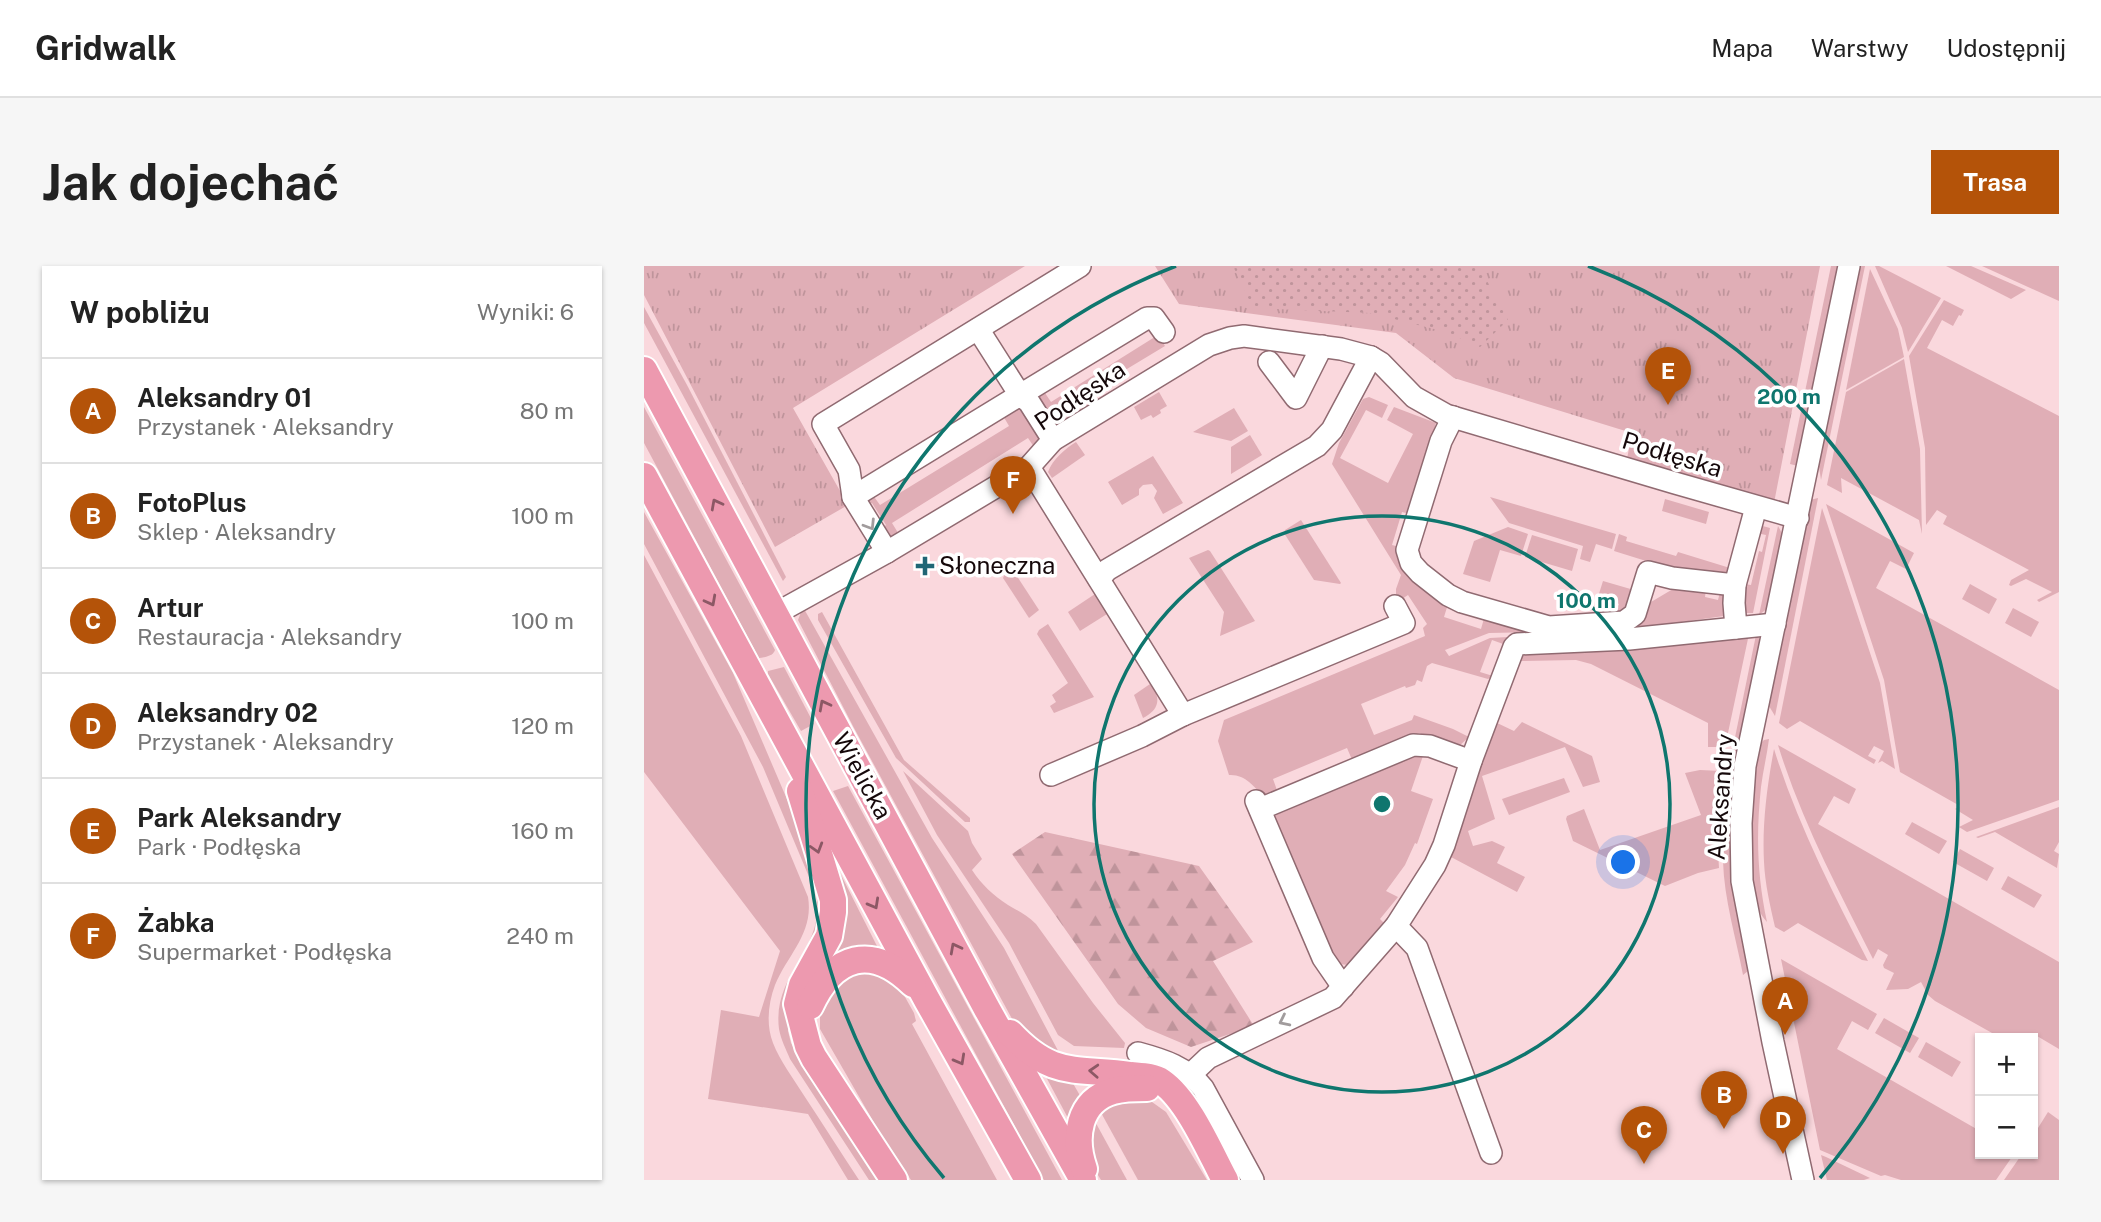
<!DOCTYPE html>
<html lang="pl">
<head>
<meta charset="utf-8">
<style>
	:root { --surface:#fff; --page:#f6f6f6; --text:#222; --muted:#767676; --line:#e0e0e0; --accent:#b45309 }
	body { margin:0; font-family:"Public Sans",sans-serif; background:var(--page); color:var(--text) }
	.controls { position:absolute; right:21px; bottom:21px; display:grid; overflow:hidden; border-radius:0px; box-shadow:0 2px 5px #0004 }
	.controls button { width:63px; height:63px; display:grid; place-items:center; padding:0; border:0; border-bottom:2px solid var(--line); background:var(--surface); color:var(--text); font:35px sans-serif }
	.you { position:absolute; left:980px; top:597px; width:24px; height:24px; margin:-18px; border:5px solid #fff; border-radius:50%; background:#1a73e8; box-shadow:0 0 0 10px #1a73e833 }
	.badge { display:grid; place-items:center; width:46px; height:46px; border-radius:50%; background:var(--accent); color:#fff; font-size:23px; font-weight:700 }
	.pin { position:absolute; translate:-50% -58px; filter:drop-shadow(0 2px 4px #0008) }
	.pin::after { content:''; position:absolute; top:37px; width:24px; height:21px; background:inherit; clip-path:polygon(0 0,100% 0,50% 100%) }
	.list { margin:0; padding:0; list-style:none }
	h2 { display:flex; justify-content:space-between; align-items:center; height:91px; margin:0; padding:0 28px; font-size:30px }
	h2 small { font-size:23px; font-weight:400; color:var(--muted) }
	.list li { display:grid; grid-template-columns:46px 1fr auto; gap:21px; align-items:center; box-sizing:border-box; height:105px; padding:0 28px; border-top:2px solid var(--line) }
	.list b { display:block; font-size:26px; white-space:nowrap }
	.list p { margin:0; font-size:23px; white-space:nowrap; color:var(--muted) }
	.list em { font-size:23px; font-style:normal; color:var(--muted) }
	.map { position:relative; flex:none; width:1415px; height:914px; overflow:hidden; border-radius:0px }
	header { display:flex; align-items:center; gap:42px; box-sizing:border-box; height:98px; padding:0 35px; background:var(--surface); border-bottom:2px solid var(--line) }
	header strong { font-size:33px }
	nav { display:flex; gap:38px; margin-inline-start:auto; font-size:24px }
	.intro { display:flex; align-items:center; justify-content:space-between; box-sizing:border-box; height:168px; padding:0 42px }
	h1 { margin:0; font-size:49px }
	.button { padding:18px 32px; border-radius:0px; background:var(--accent); color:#fff; font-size:24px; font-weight:700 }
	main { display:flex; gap:42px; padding:0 42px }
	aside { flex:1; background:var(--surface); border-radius:0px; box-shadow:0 2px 5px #0004 }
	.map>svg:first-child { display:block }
	.grass { fill:#e0aeb6 }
	.forest { fill:url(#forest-firs) }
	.park { fill:url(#park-tufts) }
	.garden { fill:url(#garden-dots) }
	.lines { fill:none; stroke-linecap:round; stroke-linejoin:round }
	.minor-casing { stroke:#906a71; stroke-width:24 }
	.major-casing { stroke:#fff; stroke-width:30 }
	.minor { stroke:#fff; stroke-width:21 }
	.major { stroke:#ed99af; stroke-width:26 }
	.oneway { stroke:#8c5865 }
	.oneway2 { stroke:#a19c9d }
	.ring { fill:none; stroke:#0f766e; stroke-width:3.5 }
	.poi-dot { fill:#1f6675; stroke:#fff; stroke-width:2.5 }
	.labels { text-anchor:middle; stroke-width:7; stroke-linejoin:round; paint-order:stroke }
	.street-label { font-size:24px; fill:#15080a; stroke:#fff }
	.poi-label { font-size:24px; fill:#15080a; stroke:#fff; text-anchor:start }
	.centre { fill:#0f766e; stroke:#fff; stroke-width:3.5 }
	.ring-label { font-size:21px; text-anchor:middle; font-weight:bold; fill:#0f766e; stroke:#fff; stroke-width:7; stroke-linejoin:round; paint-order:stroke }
</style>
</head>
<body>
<header>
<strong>Gridwalk</strong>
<nav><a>Mapa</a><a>Warstwy</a><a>Udostępnij</a></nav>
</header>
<div class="intro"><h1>Jak dojechać</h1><a class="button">Trasa</a></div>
<main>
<aside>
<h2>W pobliżu<small>Wyniki: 6</small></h2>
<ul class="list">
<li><span class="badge">A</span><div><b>Aleksandry 01</b><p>Przystanek · Aleksandry</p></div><em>80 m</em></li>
<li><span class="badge">B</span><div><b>FotoPlus</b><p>Sklep · Aleksandry</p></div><em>100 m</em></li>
<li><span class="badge">C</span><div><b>Artur</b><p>Restauracja · Aleksandry</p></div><em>100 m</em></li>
<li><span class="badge">D</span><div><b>Aleksandry 02</b><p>Przystanek · Aleksandry</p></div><em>120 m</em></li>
<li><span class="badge">E</span><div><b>Park Aleksandry</b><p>Park · Podłęska</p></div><em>160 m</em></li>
<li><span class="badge">F</span><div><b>Żabka</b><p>Supermarket · Podłęska</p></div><em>240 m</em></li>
</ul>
</aside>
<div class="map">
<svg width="1415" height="914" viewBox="0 0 1415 914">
	<defs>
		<pattern id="forest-firs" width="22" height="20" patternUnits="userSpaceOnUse" patternTransform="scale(1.75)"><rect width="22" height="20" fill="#e0aeb6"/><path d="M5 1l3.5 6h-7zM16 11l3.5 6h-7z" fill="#bf949b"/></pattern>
		<pattern id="park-tufts" width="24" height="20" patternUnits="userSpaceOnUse" patternTransform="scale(1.75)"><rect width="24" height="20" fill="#e0aeb6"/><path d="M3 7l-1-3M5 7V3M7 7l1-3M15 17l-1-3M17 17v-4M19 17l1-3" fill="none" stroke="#bf949b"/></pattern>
		<pattern id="garden-dots" width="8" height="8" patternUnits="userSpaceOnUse" patternTransform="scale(1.75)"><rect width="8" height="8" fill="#e0aeb6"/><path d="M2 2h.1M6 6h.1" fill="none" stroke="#bf949b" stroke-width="1.8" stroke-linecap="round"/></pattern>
	</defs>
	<rect width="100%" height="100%" fill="#fad8dd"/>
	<g class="grass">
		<path d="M1187,0H1194L1154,200L1146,198Z"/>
		<path d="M1213,0H1221L1177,214L1174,194Z"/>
		<path d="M1231,0H1235L1297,32L1264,86L1258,62Z"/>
		<path d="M1302,0H1327L1382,24L1367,33Z"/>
		<path d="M1338,0H1415V35Z"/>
		<path d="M1226,3L1254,63L1260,91L1202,124Z"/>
		<path d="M1300,34L1320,44L1317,50L1315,49L1309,60L1298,54L1283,82L1415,150V326L1395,336L1393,334L1408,326L1382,313L1367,320L1365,319L1367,314L1385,304L1299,258L1303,250L1293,244L1282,259L1281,182L1265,90Z"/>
		<path d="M0,41L43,119L142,311L139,315L0,57Z"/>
		<path d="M514,69L521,80L410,147L417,160L409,157L395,134V129L399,124L407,136Z"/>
		<path d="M1260,93L1276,183L1278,268L1275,254L1197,212L1198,227L1183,219L1202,126Z"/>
		<path d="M515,126L523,140L516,144L517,147L509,152L507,149L497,154L490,141Z"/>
		<path d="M725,131L744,139L738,152L722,144L696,192L744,217L769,168L743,154L750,141L792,157L766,248L758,246L748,279L756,281L804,338L800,351L837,363L841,349L894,366L845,367L801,384L805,390L846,372L864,371L862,379L848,374L836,406L849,410L844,413L788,397L783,400L778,416L773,414L771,419L762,422L761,420L717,438L730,469L768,454L770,449L809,463L825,471L815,480L803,478L775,467L709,496L703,482L629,513L634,527L620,532C610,520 601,508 585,509L574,475L580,454L781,370L779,362L783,358L764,329L752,337V323L757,309L688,198L695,177L719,133Z"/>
		<path d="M0,141L131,384C129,390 122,391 115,392L0,177Z"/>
		<path d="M374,141C380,146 395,164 396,172C396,175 393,181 392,184L384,172L248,257L256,270C247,273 243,269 237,264L242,259L228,237L223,240V235L228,228L236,239L365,160L358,148Z"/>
		<path d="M590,142L604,165L587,175L549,166Z"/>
		<path d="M606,169L618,189L587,208V181Z"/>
		<path d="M432,176L441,189L408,212L404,206C408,194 422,182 432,176Z"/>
		<path d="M509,190L539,237L519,248L510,232L513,225L508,218L499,219L495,223V229L478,239L464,216Z"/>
		<path d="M846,231L972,268L968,283L952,278L946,296L936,293L939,280L865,257Z"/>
		<path d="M1174,232L1131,450L1125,440L1166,234Z"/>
		<path d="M1021,233L1065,246L1062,258L1018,245Z"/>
		<path d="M1182,238L1270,287L1262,303L1246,295L1232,322L1415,424V534L1323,566L1315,561L1329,554L1311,543L1316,540L1256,506L1240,414Z"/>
		<path d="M1178,242L1236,417L1251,503L1238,495L1234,497L1240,485L1230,480L1224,490L1232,494L1230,498L1156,455L1143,463L1135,457Z"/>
		<path d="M0,246L89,407L163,580L182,646L144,741V765L147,777L154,790L235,914H225L146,793C142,783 137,774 135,763C128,708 180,685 173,630L119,501L0,278Z"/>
		<path d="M657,254L697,317L696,318L670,314L640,267L641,264Z"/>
		<path d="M1115,259L1126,262L1109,347H1099L1100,318L1107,319L1115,285L1118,286L1122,269L1112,267Z"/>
		<path d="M1134,260L1139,269L1124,342L1115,349Z"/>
		<path d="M864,261L884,268L877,290L856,284L846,316L819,308L830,275Z"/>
		<path d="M975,268L983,271L982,275L1032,290L1034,286L1086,302L1081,308L1031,304L970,285Z"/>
		<path d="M888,269L934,283L928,305L881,291Z"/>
		<path d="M564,284L566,285L611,355L576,370L580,346L545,292Z"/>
		<path d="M0,289L97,470L164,631C170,667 144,688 131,719C124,738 122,759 129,777C136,795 149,812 159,828C178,857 196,885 215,914H204L164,848L64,833L77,744L115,751L136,685L0,506Z"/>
		<path d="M365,298L395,344L385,352L359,312Z"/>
		<path d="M959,315L990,324L985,341L968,352L975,338L968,335L965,340L953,334Z"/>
		<path d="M1326,318L1353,333L1345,348L1318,333Z"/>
		<path d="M1034,320L1062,323L1061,331L1074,334L1076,326C1082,332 1083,343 1080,350L1002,361L978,362L995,359L1002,339Z"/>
		<path d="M451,328L463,348L436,365L424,346Z"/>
		<path d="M159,341L288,572L360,682L420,796L373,762L210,462L154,354Z"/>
		<path d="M1369,342L1395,356L1387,371L1361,357Z"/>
		<path d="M178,346L260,494L326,552V556H321L252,492L174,354V348Z"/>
		<path d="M404,358L450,431L410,447L406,440L412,436L408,429L424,417L393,368L395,364Z"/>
		<path d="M1105,368L1081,481H1064V457L947,398L932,394L875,395L881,387Z"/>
		<path d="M1112,369L1118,375L1096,484L1088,486Z"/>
		<path d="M140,401L170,458L157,465L124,408V405Z"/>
		<path d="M506,418C518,432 515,444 499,452L490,429Z"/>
		<path d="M851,456L870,465L878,456L948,490L956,516L939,521L921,481L838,510L851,553L824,565L829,580L848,575L861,581L853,597L881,611L873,626L807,591L836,496Z"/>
		<path d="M1125,473C1123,489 1119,505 1117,521C1112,568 1113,609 1123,656C1092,623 1109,520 1117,477L1120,474Z"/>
		<path d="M1134,479L1212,523L1205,538L1190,530L1174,558L1415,696V783L1393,770L1389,776V772H1357L1291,735L1284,729L1277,716L1264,723L1242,724L1250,707L1240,702L1239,699L1244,689L1234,683L1229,693C1194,623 1157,554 1134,479Z"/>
		<path d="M1130,483C1153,557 1189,627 1224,695L1218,694L1154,657L1140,666L1131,661C1126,639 1121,618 1120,596C1118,559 1123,520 1130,483Z"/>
		<path d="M772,487H780L767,525L789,533L773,578L771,577L761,599L742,625L754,631L736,653L741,658L705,699L694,698L687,692L630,552L634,545Z"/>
		<path d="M1056,504L1078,505L1073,568L1075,602L1054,607L1021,620L929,575L922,553L923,550L940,543L956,584L1057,549L1041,507Z"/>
		<path d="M259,505L324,565L328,577L338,593L328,604C338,619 349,629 364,639C374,645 383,649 392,658L449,737L481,777L480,782L430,780L414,769L365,677L293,569Z"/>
		<path d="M1086,507L1091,516L1105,704L1099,709C1092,672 1080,633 1079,595C1079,566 1083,536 1086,507Z"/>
		<path d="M920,512L926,526L865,549L858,533Z"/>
		<path d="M204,520L418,914H400L189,525Z"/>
		<path d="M1415,541V576L1410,585L1415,588L1413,602L1351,566L1334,572L1332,571Z"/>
		<path d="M1268,556L1303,575L1295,588L1261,568Z"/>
		<path d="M1316,583L1350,602L1343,615L1309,596Z"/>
		<path d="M191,597L235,684L186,697Z"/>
		<path d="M1364,610L1398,629L1390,642L1357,623Z"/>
		<path d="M1137,693L1233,748L1224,764L1208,755L1193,783L1336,865V888H1370L1352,914H1257L1241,909L1237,910L1176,884Z"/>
		<path d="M215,701L252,715L270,747L272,755L268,758L353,914H267L236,867L176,763V746L192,712Z"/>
		<path d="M1240,752L1275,772L1266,787L1231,767Z"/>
		<path d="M1282,776L1317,796L1308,811L1274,791Z"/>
		<path d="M401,809L426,812L439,835L425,854Z"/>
		<path d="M499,832L508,836L522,846L563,914H494L455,843L469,834Z"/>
		<path d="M1404,846L1415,854V914H1360L1378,888H1389V870Z"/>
		<path d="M448,850L483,914H457L444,893Z"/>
		<path d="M1177,889L1182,891L1226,912L1220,914H1183Z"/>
	</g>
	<path class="forest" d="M401,566L555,600L609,676L569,695L610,760L547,781L502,762L474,738L368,588Z"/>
	<g class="park">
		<path d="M0,0H381L149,142L204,239L131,281L0,29Z"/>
		<path d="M511,0H1176L1130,237L982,198L988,167L810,112L752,67L535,38Z"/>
	</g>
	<path class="garden" d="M589,0H835L864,54L836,81L802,66L726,47L609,42Z"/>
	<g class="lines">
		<defs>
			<g id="minor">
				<path d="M334,63L376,129L503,52H510L520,66"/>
				<path d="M625,96L652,132L678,80"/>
				<path d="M809,151L797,175L763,284L767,297L776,307L804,329L818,336L905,361L980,356L991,348L1004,306L1028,312L1091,319"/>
				<path d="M385,201L539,449L760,357L751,340"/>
				<path d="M209,231L376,129L385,136L409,174"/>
				<path d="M243,286L209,231L205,204L179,158L436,0"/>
				<path d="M455,313L463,304L673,180L688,164L727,91"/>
				<path d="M131,348L243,286L385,201L409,174L565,79L586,72L600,70L697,83L727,91L737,97L770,131L802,149L1031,217L1154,252"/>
				<path d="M1092,362L1090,337L1091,319L1112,241"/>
				<path d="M407,509L498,470L539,449"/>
				<path d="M612,535L679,692L699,721"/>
				<path d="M616,543L769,479L786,480L827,495"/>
				<path d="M752,660L773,682L847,887"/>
				<path d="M494,787C520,794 542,801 559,822L609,914"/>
				<path d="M546,809L564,792L689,732L752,660L791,599L800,579L827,495L870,381L873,378L985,373L1131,358"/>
				<path d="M1159,914L1129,776L1098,615L1097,557L1101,500L1205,0"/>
			</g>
			<g id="major">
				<path d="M0,104L343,743L439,914"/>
				<path d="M0,210L283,734L384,914"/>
				<path d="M156,525L189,634V646L185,670L158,719L153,738L164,780L170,792L250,914"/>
				<path d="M166,740C190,688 228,678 269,718"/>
				<path d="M366,767C409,813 431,801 487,809C497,810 509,810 518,816C544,834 566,886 581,914"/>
				<path d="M440,903C429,872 434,835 469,825C480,822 492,822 503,822"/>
			</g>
		</defs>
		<use href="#minor" class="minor-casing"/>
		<use href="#major" class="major-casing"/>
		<use href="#minor" class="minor"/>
		<use href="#major" class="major"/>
	</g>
	<defs><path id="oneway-chevron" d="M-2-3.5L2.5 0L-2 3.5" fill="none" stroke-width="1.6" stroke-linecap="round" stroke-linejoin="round" transform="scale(1.75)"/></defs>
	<g class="oneway">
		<use href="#oneway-chevron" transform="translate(72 238) rotate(-118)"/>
		<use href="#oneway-chevron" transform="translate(67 335) rotate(62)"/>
		<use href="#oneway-chevron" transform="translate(180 439) rotate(-118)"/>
		<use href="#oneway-chevron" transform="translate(173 582) rotate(73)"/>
		<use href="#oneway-chevron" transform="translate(230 638) rotate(61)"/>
		<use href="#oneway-chevron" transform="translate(311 682) rotate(-118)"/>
		<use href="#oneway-chevron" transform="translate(316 794) rotate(61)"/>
		<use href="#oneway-chevron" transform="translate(450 805) rotate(-177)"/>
	</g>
	<g class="oneway2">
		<use href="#oneway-chevron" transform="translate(226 259) rotate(58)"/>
		<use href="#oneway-chevron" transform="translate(640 755) rotate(154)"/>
	</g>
	<g class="ring">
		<circle cx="738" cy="538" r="288"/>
		<path d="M300 912A576 576 0 0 1 532 0M944 0A576 576 0 0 1 1176 912"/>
	</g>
	<path class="poi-dot" d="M277.5 289.5h7v7h7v7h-7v7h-7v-7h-7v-7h7z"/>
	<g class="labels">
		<g class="street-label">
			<text transform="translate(436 130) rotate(-34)" y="8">Podłęska</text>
			<text transform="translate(1028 189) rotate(17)" y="8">Podłęska</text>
			<text transform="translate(218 510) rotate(61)" y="8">Wielicka</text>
			<text transform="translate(1077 531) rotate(-86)" y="8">Aleksandry</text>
		</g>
		<g class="poi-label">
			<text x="295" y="308">Słoneczna</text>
		</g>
	</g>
	<circle cx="738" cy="538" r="10" class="centre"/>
	<g class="ring-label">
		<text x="1145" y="138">200 m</text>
		<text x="942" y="342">100 m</text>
	</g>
</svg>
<div class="controls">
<button>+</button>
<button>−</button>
</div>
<div class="you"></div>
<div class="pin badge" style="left:1141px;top:769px">A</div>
<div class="pin badge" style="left:1080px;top:863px">B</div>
<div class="pin badge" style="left:1000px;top:898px">C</div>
<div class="pin badge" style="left:1139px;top:888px">D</div>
<div class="pin badge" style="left:1024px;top:139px">E</div>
<div class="pin badge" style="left:369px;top:248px">F</div>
</div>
</main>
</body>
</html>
